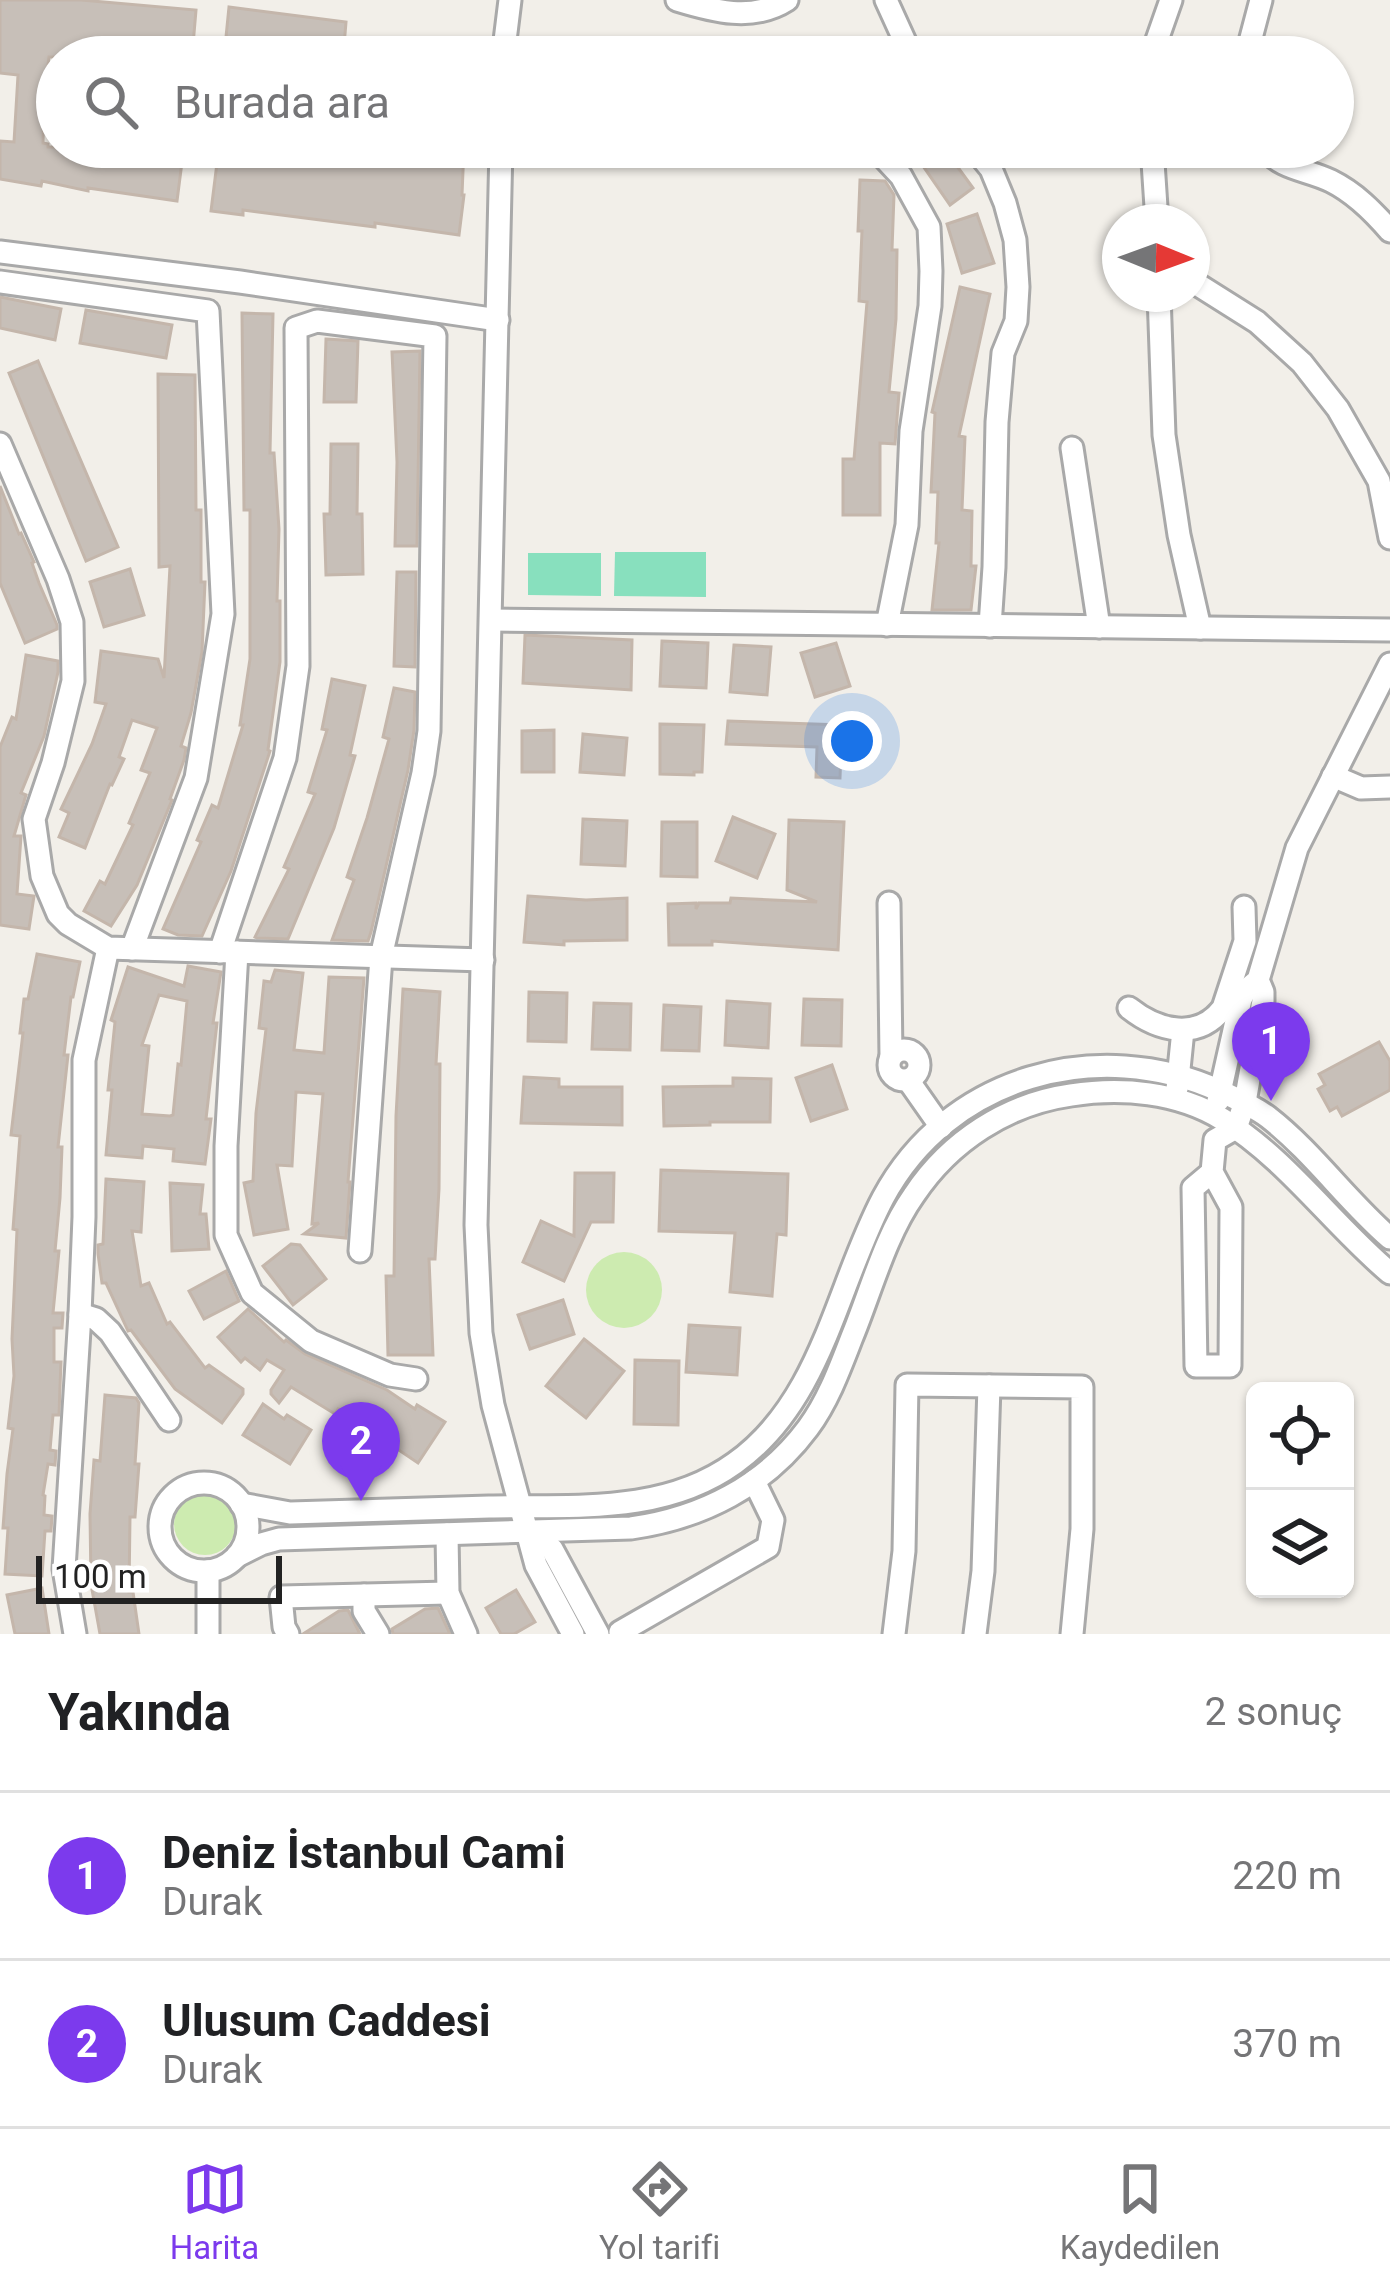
<!DOCTYPE html>
<html lang="tr">
<head>
<meta charset="utf-8">
<style>
	:root { --surface:#fff; --page:#f6f6f6; --text:#202124; --muted:#757577; --line:#e0e0e0; --accent:#7c3aed }
	body { margin:0; font-family:Roboto,sans-serif; background:var(--page); color:var(--text) }
	.controls { position:absolute; right:36px; bottom:36px; display:grid; overflow:hidden; border-radius:18px; box-shadow:0 3px 9px #0004 }
	.controls button { width:108px; height:108px; display:grid; place-items:center; padding:0; border:0; border-bottom:3px solid var(--line); background:var(--surface); color:var(--text); font:60px sans-serif }
	.compass { position:absolute; left:1102px; top:204px; width:108px; height:108px; border-radius:50%; background:var(--surface); box-shadow:0 3px 9px #0004; rotate:91deg }
	.scale { position:absolute; left:36px; bottom:30px; width:246px; box-sizing:border-box; padding-left:12px; border:6px solid #222; border-top:0; font-size:33px; line-height:42px; white-space:nowrap; color:#222; -webkit-text-stroke:9px #fff; paint-order:stroke }
	.you { position:absolute; left:852px; top:741px; width:42px; height:42px; margin:-30px; border:9px solid #fff; border-radius:50%; background:#1a73e8; box-shadow:0 0 0 18px #1a73e833 }
	.badge { display:grid; place-items:center; width:78px; height:78px; border-radius:50%; background:var(--accent); color:#fff; font-size:39px; font-weight:700 }
	.pin { position:absolute; translate:-50% -99px; filter:drop-shadow(0 3px 6px #0008) }
	.pin::after { content:''; position:absolute; top:63px; width:42px; height:36px; background:inherit; clip-path:polygon(0 0,100% 0,50% 100%) }
	.list { margin:0; padding:0; list-style:none }
	h2 { display:flex; justify-content:space-between; align-items:center; height:156px; margin:0; padding:0 48px; font-size:51px }
	h2 small { font-size:39px; font-weight:400; color:var(--muted) }
	.list li { display:grid; grid-template-columns:78px 1fr auto; gap:36px; align-items:center; box-sizing:border-box; height:168px; padding:0 48px; border-top:3px solid var(--line) }
	.list b { display:block; font-size:45px; white-space:nowrap }
	.list p { margin:0; font-size:39px; white-space:nowrap; color:var(--muted) }
	.list em { font-size:39px; font-style:normal; color:var(--muted) }
	.icon { flex:none; width:66px; height:66px; fill:none; stroke:currentColor; stroke-width:2; stroke-linecap:round; stroke-linejoin:round }
	.map { position:relative; flex:none; width:1390px; height:1634px; overflow:hidden }
	.search { position:absolute; background:var(--surface); box-shadow:0 3px 9px #0004; left:36px; right:36px; top:36px; height:132px; display:flex; align-items:center; gap:30px; box-sizing:border-box; padding:0 42px; border-radius:66px; color:var(--muted); font-size:45px }
	.sheet { height:492px; background:var(--surface) }
	nav { display:flex; justify-content:space-around; align-items:center; box-sizing:border-box; height:168px; border-top:3px solid var(--line); background:var(--surface); font-size:33px; color:var(--muted) }
	nav a { display:grid; justify-items:center; gap:6px }
	nav .on { color:var(--accent) }
	.map>svg:first-child { display:block }
	.grass { fill:#cdebb0 }
	.pitch { fill:#88e0be }
	.building { fill:#c7bfb8; stroke:#c4b6ab; stroke-width:3; fill-rule:evenodd }
	.lines { fill:none; stroke-linecap:round; stroke-linejoin:round }
	.minor-casing { stroke:#a9a9a9; stroke-width:27 }
	.minor { stroke:#fff; stroke-width:21 }
</style>
</head>
<body>
<div class="map">
<svg width="1390" height="1634" viewBox="0 0 1390 1634">
	<rect width="100%" height="100%" fill="#f2efe9"/>
	<g class="grass">
		<circle cx="624" cy="1290" r="38"/>
		<circle cx="205" cy="1524" r="31"/>
	</g>
	<g class="pitch">
		<path d="M615,552H706V597L614,596Z"/>
		<path d="M528,553H601V596L528,595Z"/>
	</g>
	<g class="building">
		<path d="M0,0H81L196,10L192,57H49L44,96L43,143L48,144V147H72L104,154L182,162L177,201L88,188V191L42,181L41,186L0,179V141L14,142L18,75L0,73Z"/>
		<path d="M229,7L346,22L344,46L335,45V57H224Z"/>
		<path d="M219,147H464L462,195H464L459,235L375,223V227L243,210V215L211,211Z"/>
		<path d="M943,147L973,188L950,205L921,163Z"/>
		<path d="M860,180L885,181L894,195L892,250H897L896,319L889,392L899,393L895,444L880,443V515H843V459H854L867,302L859,301L862,231H858Z"/>
		<path d="M977,214L994,263L962,273L947,224Z"/>
		<path d="M960,287L990,294L959,436L965,437L962,510L972,511L971,566H976L971,610H932L939,543H936L938,492H931L935,413L932,412Z"/>
		<path d="M0,297L61,309L55,340L0,328Z"/>
		<path d="M86,310L172,325L166,358L80,343Z"/>
		<path d="M242,313L273,314L270,453H274L279,529L277,601H280V662L268,750L270,751L231,871L202,936L178,935L163,929L201,842L197,840L212,805L218,808L243,725H240L250,659V510H244Z"/>
		<path d="M326,339L358,341L356,402H324Z"/>
		<path d="M420,351L417,546H395L397,462L392,352Z"/>
		<path d="M38,361L118,547L86,561L9,373Z"/>
		<path d="M158,374L195,375L196,510H201V582H205L202,652L191,713L181,746L186,748L184,760L170,799L172,800L137,885L111,926L84,911L100,881L105,884L133,825L129,823L150,773L141,770L157,728L132,720L119,757L124,759L112,785L110,784L85,848L59,837L69,813L61,809L92,744L106,704L95,702L101,651L158,659L164,678L170,566L159,567Z"/>
		<path d="M331,444H358L357,514H362L363,574L326,575L324,514H330Z"/>
		<path d="M0,486L19,534L21,533L34,562L32,563L39,583L57,625V629L25,643L0,583Z"/>
		<path d="M130,569L144,615L104,627L90,582Z"/>
		<path d="M397,572H416L415,667L394,666Z"/>
		<path d="M525,635L632,640L631,690L523,683Z"/>
		<path d="M662,641L708,643L706,688L660,686Z"/>
		<path d="M836,643L850,686L815,697L801,653Z"/>
		<path d="M734,645L771,647L767,695L730,692Z"/>
		<path d="M26,655L58,661V672L44,736L21,793L26,795L14,836H21L17,894L34,896L29,929L0,925V747L12,717L16,719Z"/>
		<path d="M332,679L365,686L350,755L355,756L334,828L288,939L257,938L255,937L289,869L284,867L315,794L308,792L327,730L322,729Z"/>
		<path d="M394,688L415,692L414,730L408,770L371,932L368,941L332,940L354,880L347,877L367,818L389,739L383,737Z"/>
		<path d="M728,721L842,725L840,778L816,777L817,747L726,744Z"/>
		<path d="M660,724L704,725L702,772H694V775L660,774Z"/>
		<path d="M554,730V772H522V731Z"/>
		<path d="M583,734L627,738L624,775L580,772Z"/>
		<path d="M733,817L775,834L757,878L716,861Z"/>
		<path d="M583,819L627,821L625,866L581,864Z"/>
		<path d="M789,820L844,822L838,950L712,941V945H669L668,904L696,903V909L699,903H730L731,898L817,902L787,890Z"/>
		<path d="M662,822H697V877L661,876Z"/>
		<path d="M528,896L586,900L627,898V940L564,941V945L524,942Z"/>
		<path d="M37,954L80,962L73,997H71L64,1055H68L58,1147H62L60,1198L55,1251H59L53,1313H63L62,1328H54V1362H61L60,1387L59,1415H53L50,1450L56,1451L55,1465L48,1464L43,1495L45,1496L44,1515L52,1516L51,1531H45L42,1576L5,1574L8,1528H3L7,1474L13,1429L8,1428L14,1376L12,1339L17,1230L13,1229L20,1136L11,1135L23,1033H20L24,999H28Z"/>
		<path d="M188,966L221,972L213,1023H217L206,1119H211L205,1164L173,1161L174,1149L143,1146L142,1158L106,1155L112,1090H108L115,1022L111,1020L128,967L184,986ZM159,995L187,1001L181,1065L178,1064L173,1115L170,1116L142,1114L149,1046L142,1045Z"/>
		<path d="M275,970L303,973L294,1050L324,1053L329,977L364,978L348,1182H350L346,1238L304,1234L319,1223L312,1224L323,1094L296,1092L292,1166L277,1165L288,1229L254,1235L244,1183L253,1181L256,1113L266,1029L259,1028L264,981L271,982Z"/>
		<path d="M403,989L440,992L436,1064H440L439,1189L435,1259H429L433,1355H388L386,1276H394L396,1116Z"/>
		<path d="M529,992L567,993L566,1042L528,1041Z"/>
		<path d="M804,999L842,1000L841,1046L802,1045Z"/>
		<path d="M727,1001L770,1004L768,1048L725,1045Z"/>
		<path d="M594,1003L631,1004L630,1050L592,1049Z"/>
		<path d="M664,1005L701,1007L699,1051L662,1050Z"/>
		<path d="M1379,1042L1390,1061V1090L1342,1116L1337,1107L1330,1111L1318,1089L1325,1085L1319,1074Z"/>
		<path d="M832,1065L847,1109L811,1121L796,1078Z"/>
		<path d="M524,1077L559,1079V1087H622V1125L521,1123Z"/>
		<path d="M733,1078L771,1079L770,1122H710V1125L664,1126L663,1087L733,1086Z"/>
		<path d="M661,1170L788,1174L786,1235L777,1234L772,1296L730,1292L735,1233L659,1231Z"/>
		<path d="M575,1173H614L613,1222H591L564,1281L523,1262L541,1221L574,1236Z"/>
		<path d="M106,1179L144,1182L141,1232L132,1231L141,1286L149,1283L167,1324L170,1322L205,1368L209,1365L243,1389V1394L222,1423L175,1389L131,1330L128,1331L106,1283H102L98,1254V1245L103,1244Z"/>
		<path d="M170,1183L203,1185L200,1214H206L209,1249L172,1251Z"/>
		<path d="M291,1244L300,1245L326,1279L293,1305L263,1266Z"/>
		<path d="M226,1271L239,1301L204,1319L189,1291Z"/>
		<path d="M563,1300L574,1334L530,1349L518,1315Z"/>
		<path d="M248,1309L284,1342L286,1340L305,1354L387,1390L415,1409L417,1405L445,1422L418,1463L338,1409L335,1414L291,1387L279,1403L271,1394V1390L284,1370L267,1360L260,1370L245,1358L241,1362L218,1337Z"/>
		<path d="M689,1325L740,1328L737,1375L686,1372Z"/>
		<path d="M584,1339L624,1371L586,1418L546,1386Z"/>
		<path d="M635,1360L679,1361L678,1425L634,1424Z"/>
		<path d="M105,1395L136,1398L139,1403L135,1464H139L135,1517H130L129,1592H133L139,1634H100L91,1584L90,1514L94,1460L100,1461Z"/>
		<path d="M263,1404L284,1419L287,1415L311,1430L290,1464L243,1435Z"/>
		<path d="M42,1588L49,1634H15L7,1595Z"/>
		<path d="M516,1590L535,1622L514,1634H501L486,1608Z"/>
		<path d="M438,1608L450,1634H393L392,1629L425,1609Z"/>
		<path d="M348,1610L360,1634H303L339,1611Z"/>
	</g>
	<g class="lines">
		<defs>
			<g id="minor">
				<path d="M677,0C713,11 753,22 787,0"/>
				<path d="M886,0L912,57"/>
				<path d="M503,57L510,0"/>
				<path d="M1151,57L1171,0"/>
				<path d="M1246,57L1261,0"/>
				<path d="M501,147L476,1225L481,1333L493,1405L536,1565L573,1634"/>
				<path d="M874,147L901,176L929,227L931,271L930,306L911,431L907,525L887,625"/>
				<path d="M973,147L991,169L1005,203L1015,240L1018,287L1016,321L1003,353L997,422L994,567L990,626"/>
				<path d="M1152,147L1157,222"/>
				<path d="M1263,147C1282,170 1306,169 1331,181C1355,193 1373,211 1390,231"/>
				<path d="M0,252L240,282L498,320"/>
				<path d="M1192,281L1257,322L1302,363L1338,409L1379,481L1390,538"/>
				<path d="M0,282L208,311L223,614L196,778L132,949"/>
				<path d="M1159,294L1164,435L1179,535L1200,628"/>
				<path d="M0,444L58,579L72,622L73,681L53,763L34,819L42,876L58,914L68,924L108,948L483,960"/>
				<path d="M1072,448L1099,627"/>
				<path d="M491,620L1390,630"/>
				<path d="M1333,776L1361,788L1390,787"/>
				<path d="M889,903L891,1057"/>
				<path d="M220,952L285,758L298,666L296,328L317,321L435,336L429,731L423,773L381,957L360,1251"/>
				<path d="M237,952L226,1146V1235L252,1293L311,1341L390,1375L416,1379"/>
				<path d="M1129,1008C1158,1031 1198,1041 1223,1008L1245,941L1244,907"/>
				<circle cx="904" cy="1065" r="15"/>
				<path d="M908,1080L941,1127"/>
				<path d="M1177,1089L1183,1030"/>
				<path d="M1218,1101L1241,999L1246,990L1258,980L1297,848L1390,664"/>
				<path d="M1212,1172L1231,1207L1230,1366H1196L1193,1188L1212,1172L1215,1140L1236,1128L1245,1102L1263,1001V992L1258,980"/>
				<path d="M80,1314L96,1319L110,1332L169,1420"/>
				<circle cx="204" cy="1527" r="44"/>
				<path d="M241,1504L290,1513C356,1511 423,1509 489,1507C573,1505 663,1515 735,1463C822,1401 836,1287 883,1198C948,1076 1098,1035 1220,1091C1237,1099 1253,1106 1268,1117C1313,1152 1347,1201 1390,1238"/>
				<path d="M527,1532L552,1549L598,1634"/>
				<path d="M447,1534L448,1593L466,1634"/>
				<path d="M237,1556L261,1544L279,1539L631,1528C702,1518 765,1486 808,1428C828,1401 840,1368 852,1337C871,1291 885,1236 914,1195C950,1141 1007,1104 1071,1095C1121,1087 1178,1092 1222,1119C1287,1159 1332,1224 1390,1273"/>
				<path d="M208,1571V1634"/>
				<path d="M364,1595V1611L378,1634"/>
				<path d="M620,1632L768,1547L773,1520L754,1481"/>
				<path d="M75,1634L64,1569L80,1314L84,1217V1060L108,948"/>
				<path d="M288,1634L284,1627L281,1597L448,1593"/>
				<path d="M894,1634L904,1551L907,1385L1082,1387V1529L1072,1634"/>
				<path d="M975,1634L983,1571L989,1386"/>
			</g>
		</defs>
		<use href="#minor" class="minor-casing"/>
		<use href="#minor" class="minor"/>
	</g>
</svg>
<div class="controls">
<button><svg class="icon" aria-label="locate" viewBox="0 0 24 24"><circle cx="12" cy="12" r="6"/><path d="M12 2v4M12 18v4M2 12h4M18 12h4"/></svg></button>
<button><svg class="icon" aria-label="layers" viewBox="0 0 24 24"><path d="M12 4l9 5-9 5-9-5zM3 14l9 5 9-5"/></svg></button>
</div>
<svg class="compass" viewBox="-18 -18 36 36"><path d="M0-13l5 13h-10z" fill="#e53935"/><path d="M0 13l5-13h-10z" fill="#757577"/></svg>
<div class="scale">100 m</div>
<div class="you"></div>
<div class="pin badge" style="left:1271px;top:1101px">1</div>
<div class="pin badge" style="left:361px;top:1501px">2</div>
<div class="search"><svg class="icon" aria-label="search" viewBox="0 0 24 24"><circle cx="10" cy="10" r="6"/><path d="M15 15l6 6"/></svg>Burada ara</div>
</div>
<section class="sheet">
<h2>Yakında<small>2 sonuç</small></h2>
<ul class="list">
<li><span class="badge">1</span><div><b>Deniz İstanbul Cami</b><p>Durak</p></div><em>220 m</em></li>
<li><span class="badge">2</span><div><b>Ulusum Caddesi</b><p>Durak</p></div><em>370 m</em></li>
</ul>
</section>
<nav>
<a class="on"><svg class="icon" aria-label="map" viewBox="0 0 24 24"><path d="M3 6l6-2 6 2 6-2v14l-6 2-6-2-6 2zM9 4v14M15 6v14"/></svg>Harita</a>
<a><svg class="icon" aria-label="directions" viewBox="0 0 24 24"><path d="M12 3l9 9-9 9-9-9zM9 14v-3h6M13 9l2 2-2 2"/></svg>Yol tarifi</a>
<a><svg class="icon" aria-label="saved" viewBox="0 0 24 24"><path d="M7 4h10v16l-5-4-5 4z"/></svg>Kaydedilen</a>
</nav>
</body>
</html>
